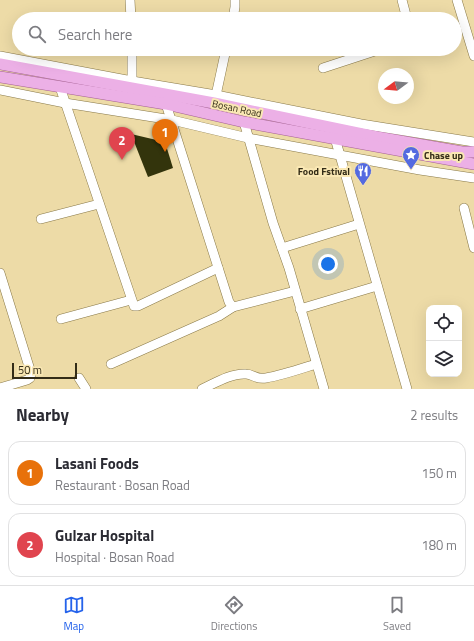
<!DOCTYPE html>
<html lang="en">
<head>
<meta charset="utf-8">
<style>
	:root { --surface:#fff; --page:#f2f2f3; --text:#2b2b33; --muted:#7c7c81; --line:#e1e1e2; --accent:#2563eb }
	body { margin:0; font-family:"Titillium Web",sans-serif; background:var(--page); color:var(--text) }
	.controls { position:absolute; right:12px; bottom:12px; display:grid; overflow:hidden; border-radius:8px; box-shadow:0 4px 16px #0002 }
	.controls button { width:36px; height:36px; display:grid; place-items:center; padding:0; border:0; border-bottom:1px solid var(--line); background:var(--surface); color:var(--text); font:20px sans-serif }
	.compass { position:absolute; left:378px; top:68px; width:36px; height:36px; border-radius:50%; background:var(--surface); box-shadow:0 4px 16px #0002; rotate:254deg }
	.scale { position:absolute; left:12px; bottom:10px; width:65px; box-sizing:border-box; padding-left:4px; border:2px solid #332c17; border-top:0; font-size:11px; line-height:14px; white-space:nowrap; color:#332c17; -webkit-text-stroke:3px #fae8b4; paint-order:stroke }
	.you { position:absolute; left:328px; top:264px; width:14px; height:14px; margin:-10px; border:3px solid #fff; border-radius:50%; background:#1a73e8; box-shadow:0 0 0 6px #1a73e833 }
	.badge { display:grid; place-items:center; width:26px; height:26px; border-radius:50%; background:var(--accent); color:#fff; font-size:13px; font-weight:700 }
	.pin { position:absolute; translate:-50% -33px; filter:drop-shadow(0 1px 2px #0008) }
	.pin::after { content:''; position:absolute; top:21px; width:14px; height:12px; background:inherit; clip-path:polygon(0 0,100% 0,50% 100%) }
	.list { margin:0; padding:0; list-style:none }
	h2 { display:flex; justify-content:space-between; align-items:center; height:52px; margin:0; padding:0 16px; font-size:17px }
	h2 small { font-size:13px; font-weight:400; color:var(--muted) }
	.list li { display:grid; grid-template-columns:26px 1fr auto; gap:12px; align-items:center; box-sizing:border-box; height:64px; margin:0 8px 8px; padding:0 8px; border:1px solid var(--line); border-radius:12px }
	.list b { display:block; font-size:15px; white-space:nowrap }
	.list p { margin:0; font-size:13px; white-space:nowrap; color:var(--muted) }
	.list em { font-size:13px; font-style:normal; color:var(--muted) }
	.icon { flex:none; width:22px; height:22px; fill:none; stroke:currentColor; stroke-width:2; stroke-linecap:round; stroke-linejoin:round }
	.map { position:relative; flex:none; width:474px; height:389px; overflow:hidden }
	.search { position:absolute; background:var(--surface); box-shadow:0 4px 16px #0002; left:12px; right:12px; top:12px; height:44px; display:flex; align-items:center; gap:10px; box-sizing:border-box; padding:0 14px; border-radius:22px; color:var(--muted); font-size:15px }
	.sheet { height:196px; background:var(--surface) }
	nav { display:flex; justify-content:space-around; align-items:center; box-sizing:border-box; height:56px; border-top:1px solid var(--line); background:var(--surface); font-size:11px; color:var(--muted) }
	nav a { display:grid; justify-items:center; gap:2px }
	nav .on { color:var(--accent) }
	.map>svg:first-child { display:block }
	.building { fill:#33340c }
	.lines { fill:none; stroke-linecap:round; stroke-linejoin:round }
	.minor-casing { stroke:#897948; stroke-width:10 }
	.major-casing { stroke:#a36092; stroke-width:12 }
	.minor { stroke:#fff; stroke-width:9 }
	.major { stroke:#ecb0e6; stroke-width:11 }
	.labels { text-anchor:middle; stroke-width:4; stroke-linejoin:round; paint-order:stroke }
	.street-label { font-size:10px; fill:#332c17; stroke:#fae8b4 }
	.poi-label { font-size:10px; font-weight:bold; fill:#332c17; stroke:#fae8b4; text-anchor:start }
</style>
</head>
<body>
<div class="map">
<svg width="474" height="389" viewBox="0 0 474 389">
	<rect width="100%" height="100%" fill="#eddba7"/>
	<path class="building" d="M131,134L165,142L173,168L148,177Z"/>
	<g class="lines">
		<defs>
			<g id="minor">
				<path d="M130,0L131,19"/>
				<path d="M402,0L407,19"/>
				<path d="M457,0L474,56"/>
				<path d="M233,19L235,7V0"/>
				<path d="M132,49V81"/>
				<path d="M0,56L132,81L216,95L361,124L474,142"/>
				<path d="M323,68L381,49"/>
				<path d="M60,87L134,306H138L218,268"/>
				<path d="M0,90L65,103L172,120L248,138L420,170L474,178"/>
				<path d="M215,100L226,49"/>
				<path d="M166,104L229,302L233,307"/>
				<path d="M244,122L273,223L289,268L324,389"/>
				<path d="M335,138L407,389"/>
				<path d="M464,208L474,248"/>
				<path d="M41,219L99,204"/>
				<path d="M282,248L359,224"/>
				<path d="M0,273L31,373L30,378L27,380L0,388"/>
				<path d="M300,309L377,286"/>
				<path d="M61,319L131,300"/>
				<path d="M111,364L219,316L233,307L295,291"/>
				<path d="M79,378L86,389"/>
				<path d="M202,389C215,383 231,373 246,374C253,374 256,380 266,378C283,375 300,369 316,364"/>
			</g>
			<g id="major">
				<path d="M0,64L214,103L377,137L462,152H474"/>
				<path d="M0,77L166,104L244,122L474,164"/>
			</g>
		</defs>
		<use href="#minor" class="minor-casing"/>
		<use href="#major" class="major-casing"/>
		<use href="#minor" class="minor"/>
		<use href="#major" class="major"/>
	</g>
	<defs>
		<symbol id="sight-pin" viewBox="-11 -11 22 30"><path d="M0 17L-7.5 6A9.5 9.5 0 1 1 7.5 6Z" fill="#546ae0" stroke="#fae8b4"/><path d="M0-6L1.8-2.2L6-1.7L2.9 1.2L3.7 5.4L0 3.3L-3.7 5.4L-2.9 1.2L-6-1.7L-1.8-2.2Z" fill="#fff"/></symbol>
		<symbol id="restaurant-pin" viewBox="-11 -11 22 30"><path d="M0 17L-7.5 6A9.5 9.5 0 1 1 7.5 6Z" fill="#546ae0" stroke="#fae8b4"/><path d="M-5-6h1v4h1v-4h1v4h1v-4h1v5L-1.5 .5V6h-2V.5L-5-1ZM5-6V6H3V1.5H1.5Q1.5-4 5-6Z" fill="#fff"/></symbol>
	</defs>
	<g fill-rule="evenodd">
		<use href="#sight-pin" x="401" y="145" width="20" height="27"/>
		<use href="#restaurant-pin" x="353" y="161" width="20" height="27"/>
	</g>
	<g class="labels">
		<g class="street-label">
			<text transform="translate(237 108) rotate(12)" y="4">Bosan Road</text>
		</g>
		<g class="poi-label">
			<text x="424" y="159">Chase up</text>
			<text x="350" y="175" text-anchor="end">Food Fstival</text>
		</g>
	</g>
</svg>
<div class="controls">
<button><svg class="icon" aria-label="locate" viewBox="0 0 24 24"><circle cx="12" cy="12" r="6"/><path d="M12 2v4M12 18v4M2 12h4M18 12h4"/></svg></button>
<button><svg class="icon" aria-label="layers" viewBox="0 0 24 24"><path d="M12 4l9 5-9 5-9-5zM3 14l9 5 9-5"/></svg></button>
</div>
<svg class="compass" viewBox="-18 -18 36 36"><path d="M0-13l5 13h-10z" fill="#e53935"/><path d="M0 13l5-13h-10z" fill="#7c7c81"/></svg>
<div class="scale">50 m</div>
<div class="you"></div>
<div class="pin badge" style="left:165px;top:152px;background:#e8710a">1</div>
<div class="pin badge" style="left:122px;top:160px;background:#e0444e">2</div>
<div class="search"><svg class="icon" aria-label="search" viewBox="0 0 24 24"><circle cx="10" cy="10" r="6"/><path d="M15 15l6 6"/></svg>Search here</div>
</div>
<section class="sheet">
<h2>Nearby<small>2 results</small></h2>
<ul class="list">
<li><span class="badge" style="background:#e8710a">1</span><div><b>Lasani Foods</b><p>Restaurant · Bosan Road</p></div><em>150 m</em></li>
<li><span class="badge" style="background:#e0444e">2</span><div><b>Gulzar Hospital</b><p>Hospital · Bosan Road</p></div><em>180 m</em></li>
</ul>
</section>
<nav>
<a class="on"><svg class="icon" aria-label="map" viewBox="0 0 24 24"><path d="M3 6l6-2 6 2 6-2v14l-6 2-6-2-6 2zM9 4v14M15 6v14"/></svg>Map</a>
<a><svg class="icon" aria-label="directions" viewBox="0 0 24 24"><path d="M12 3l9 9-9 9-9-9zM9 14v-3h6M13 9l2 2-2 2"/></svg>Directions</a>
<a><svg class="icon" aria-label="saved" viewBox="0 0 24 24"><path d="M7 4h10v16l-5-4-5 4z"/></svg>Saved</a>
</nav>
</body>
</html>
